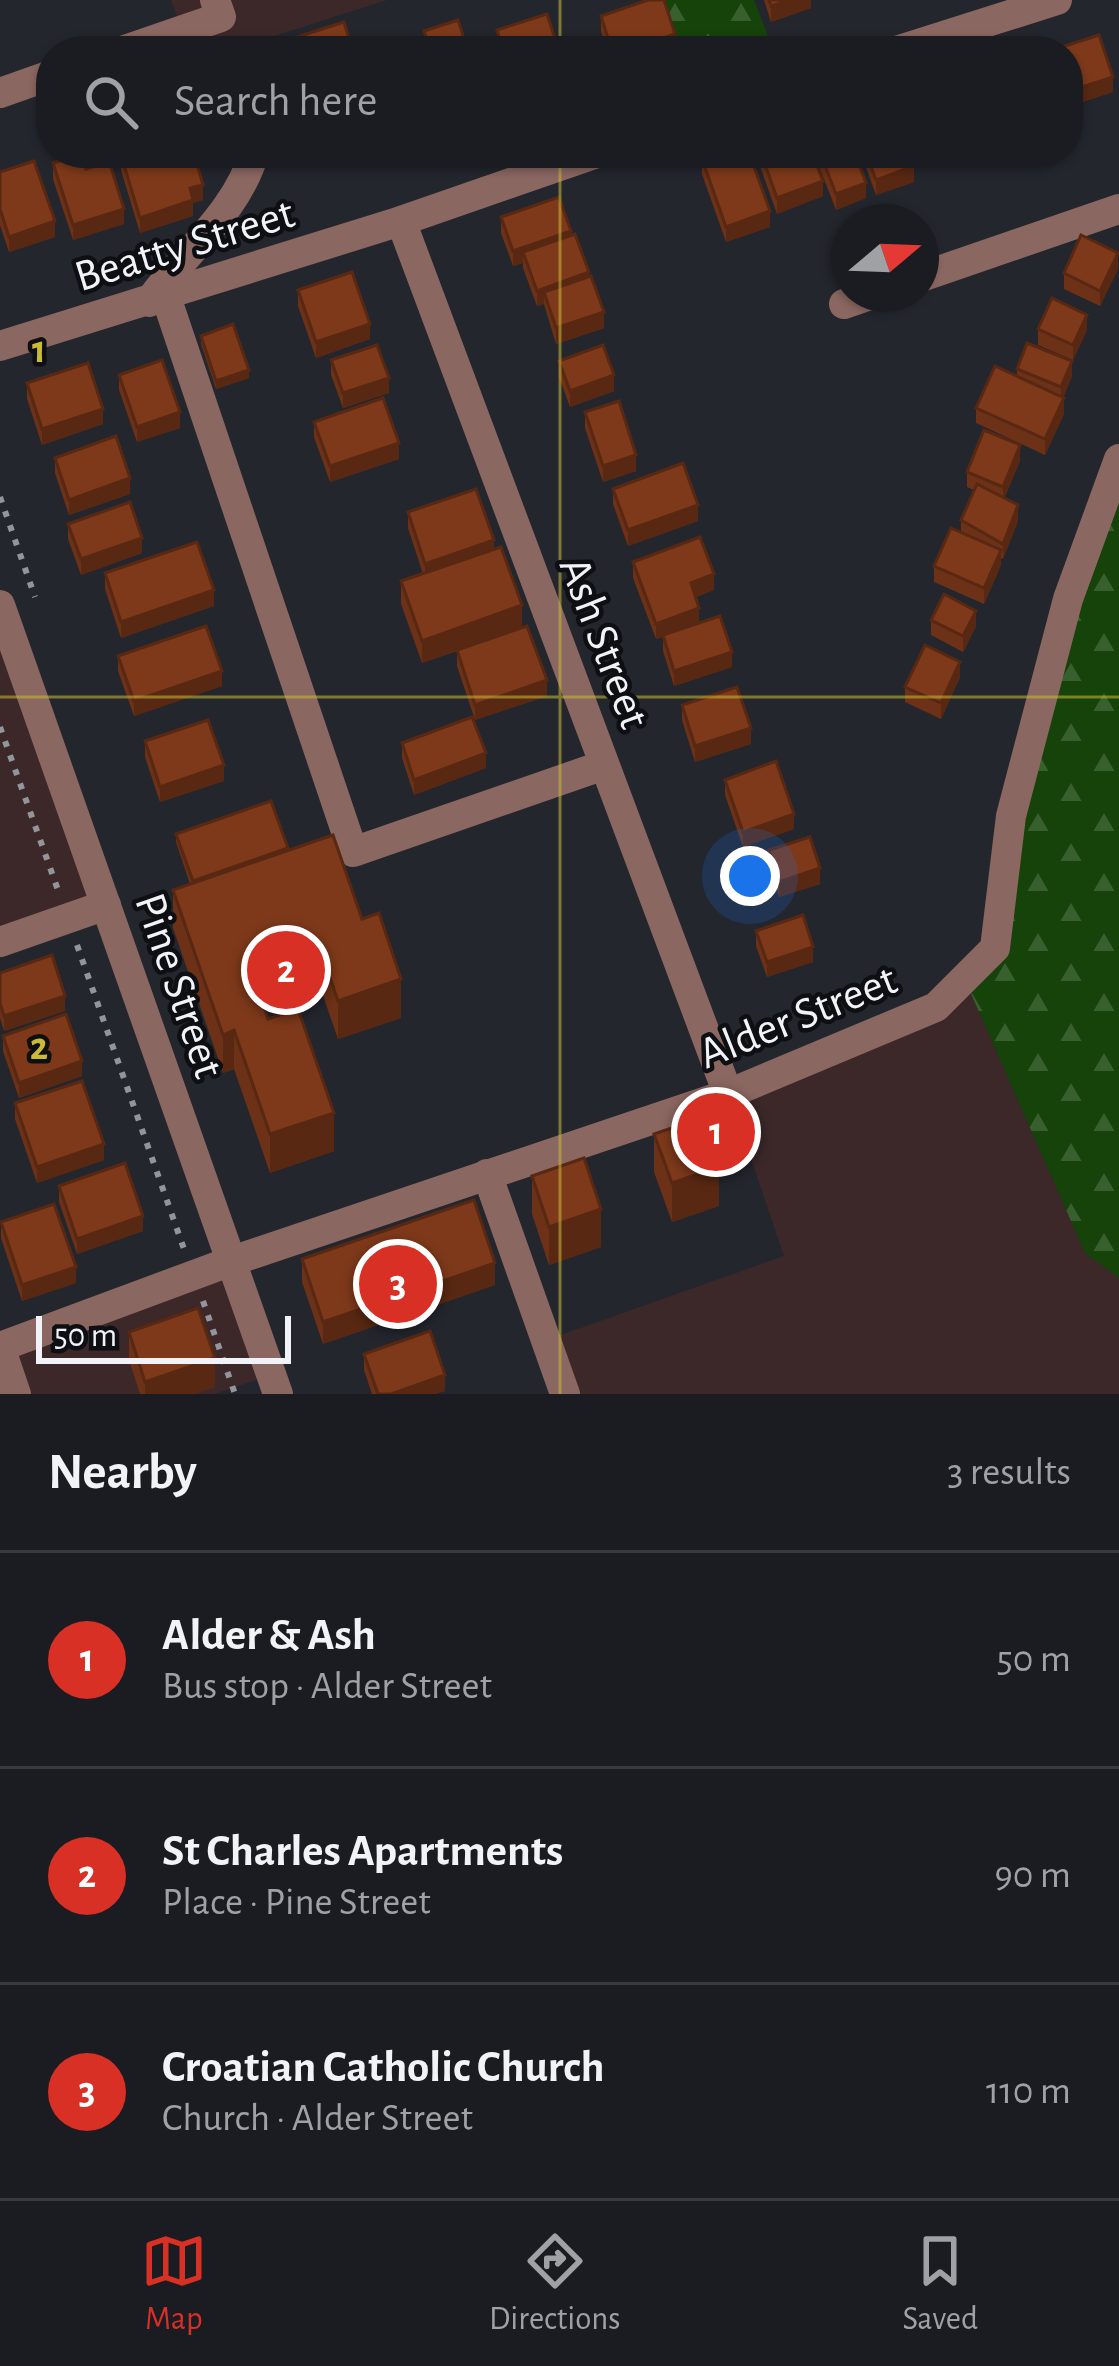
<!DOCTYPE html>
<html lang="en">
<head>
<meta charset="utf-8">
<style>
	:root { --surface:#1b1c22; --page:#28292f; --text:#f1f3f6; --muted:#a0a1a5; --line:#393a40; --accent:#d93025 }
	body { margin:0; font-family:"Alegreya Sans",sans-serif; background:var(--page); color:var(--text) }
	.compass { position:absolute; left:831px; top:204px; width:108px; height:108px; border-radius:50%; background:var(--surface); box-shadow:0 3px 9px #0004; rotate:71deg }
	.scale { position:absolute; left:36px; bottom:30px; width:255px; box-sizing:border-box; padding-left:12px; border:6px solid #f2f3f9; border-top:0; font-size:33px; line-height:42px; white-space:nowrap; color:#f2f3f9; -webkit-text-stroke:9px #0e0f13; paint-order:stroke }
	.you { position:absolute; left:750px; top:876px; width:42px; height:42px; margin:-30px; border:9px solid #fff; border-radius:50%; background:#1a73e8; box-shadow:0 0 0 18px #1a73e833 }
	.badge { display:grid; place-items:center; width:78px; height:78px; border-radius:50%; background:var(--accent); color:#fff; font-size:39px; font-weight:700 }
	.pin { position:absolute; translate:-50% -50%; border:6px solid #fff; box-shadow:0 3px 12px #0006 }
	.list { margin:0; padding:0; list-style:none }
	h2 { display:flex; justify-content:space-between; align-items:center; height:156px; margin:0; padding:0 48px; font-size:51px }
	h2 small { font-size:39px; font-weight:400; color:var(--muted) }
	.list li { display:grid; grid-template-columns:78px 1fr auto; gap:36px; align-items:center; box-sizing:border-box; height:216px; padding:0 48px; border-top:3px solid var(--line) }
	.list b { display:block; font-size:45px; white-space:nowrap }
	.list p { margin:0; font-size:39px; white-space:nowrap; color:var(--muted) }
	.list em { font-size:39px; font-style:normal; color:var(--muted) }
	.icon { flex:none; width:66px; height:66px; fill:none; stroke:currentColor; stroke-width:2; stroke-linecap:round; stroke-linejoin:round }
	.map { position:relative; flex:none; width:1119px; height:1394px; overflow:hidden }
	.search { position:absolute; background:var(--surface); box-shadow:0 3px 9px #0004; left:36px; right:36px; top:36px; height:132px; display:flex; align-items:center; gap:30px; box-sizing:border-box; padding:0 42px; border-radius:48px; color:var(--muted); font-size:45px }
	.sheet { height:804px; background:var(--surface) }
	nav { display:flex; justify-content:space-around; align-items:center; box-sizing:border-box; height:168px; border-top:3px solid var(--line); background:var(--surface); font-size:33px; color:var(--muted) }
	nav a { display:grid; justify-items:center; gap:6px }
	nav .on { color:var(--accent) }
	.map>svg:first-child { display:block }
	.commercial { fill:#3c2829 }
	.forest { fill:url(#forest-firs) }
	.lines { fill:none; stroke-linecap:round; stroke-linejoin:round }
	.path { stroke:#93959c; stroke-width:6; stroke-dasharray:6 9; stroke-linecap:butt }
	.minor { stroke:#8b6761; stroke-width:30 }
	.wall { fill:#6c3116 }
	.shaded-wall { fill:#582812 }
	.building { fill:#7e391a; stroke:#582812; stroke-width:3 }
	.grid { fill:none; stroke:#caba3a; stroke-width:3; stroke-opacity:0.55 }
	.labels { text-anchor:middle; stroke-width:9; stroke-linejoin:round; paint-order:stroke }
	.street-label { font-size:45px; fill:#f2f3f9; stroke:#0e0f13 }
	.grid-label { font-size:39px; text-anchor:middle; font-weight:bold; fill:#caba3a; stroke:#0e0f13; stroke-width:9; stroke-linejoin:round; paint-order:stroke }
</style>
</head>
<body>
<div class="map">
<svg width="1119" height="1394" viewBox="0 0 1119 1394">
	<defs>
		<pattern id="forest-firs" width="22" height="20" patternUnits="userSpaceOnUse" patternTransform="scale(3)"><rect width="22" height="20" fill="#16430a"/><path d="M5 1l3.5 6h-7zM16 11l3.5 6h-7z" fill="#385f2e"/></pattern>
	</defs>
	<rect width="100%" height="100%" fill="#24262e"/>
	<g class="commercial">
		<path d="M171,0H387L227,51H190Z"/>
		<path d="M0,610L103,905L0,942Z"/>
		<path d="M969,989L1085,1253L1119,1278V1394H574L555,1337L784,1256L731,1100Z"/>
		<path d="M229,1262L270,1375L215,1394H0V1347Z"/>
	</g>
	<g class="forest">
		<path d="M662,0H754L770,42L742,51H679Z"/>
		<path d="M1119,461V1278L1085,1253L969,989L995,950L1011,818Z"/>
	</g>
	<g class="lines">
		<g class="path">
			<path d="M0,497L35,597"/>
			<path d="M0,727L59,893"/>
			<path d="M77,945L184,1249"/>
			<path d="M203,1301L235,1394"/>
		</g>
		<g class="minor">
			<path d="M122,51L221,17L215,0"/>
			<path d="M896,51L1057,0"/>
			<path d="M0,93L51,75"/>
			<path d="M401,221L728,1094"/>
			<path d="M921,277L1119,209"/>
			<path d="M166,297L353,852L604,765"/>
			<path d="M149,302C183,254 238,211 254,153"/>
			<path d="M844,304L873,294"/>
			<path d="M0,346L401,221L597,153"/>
			<path d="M0,605L278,1394"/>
			<path d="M0,942L106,905"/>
			<path d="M487,1174L565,1394"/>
			<path d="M0,1347L229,1262L728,1094L936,1007L995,948L1011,816L1068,599L1119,459"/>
			<path d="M0,1347L16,1394"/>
		</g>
	</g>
	<g class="wall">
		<path d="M764,0H811V8L771,22Z"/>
		<path d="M601,16L675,49L670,51H607L601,31Z"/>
		<path d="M497,30L559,51H499Z"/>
		<path d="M1099,35L1113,77V92L1076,104L1068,80V51H1062V47Z"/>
		<path d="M760,153L823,196L777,214L760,166Z"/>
		<path d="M814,153H855L866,198L836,210Z"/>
		<path d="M861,153H910L914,182L876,195Z"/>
		<path d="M121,155L203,200L193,203V216L140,233L121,170Z"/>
		<path d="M702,159L770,227L726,242L702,174Z"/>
		<path d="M53,163L86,169L124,224L73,240L53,179Z"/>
		<path d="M0,172L55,237L9,252L0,225Z"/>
		<path d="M501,217L571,235L589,277L604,328L556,344L544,304L537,306L523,268V263L513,266L501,233Z"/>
		<path d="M1118,269L1100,306L1064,289V273Z"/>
		<path d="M298,290L370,339L316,358L298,306Z"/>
		<path d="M1038,329L1087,330L1073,360L1038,345Z"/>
		<path d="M201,336L249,378L216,389L201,344Z"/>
		<path d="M331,360L389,393L343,408L331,375Z"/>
		<path d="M559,361L614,391L570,407L559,377Z"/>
		<path d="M1017,369L1072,376L1063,398L1064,414L1045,455L976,423V408L1017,376Z"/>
		<path d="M119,375L180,428L137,442L119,390Z"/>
		<path d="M27,383L103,424L42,445L27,399Z"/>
		<path d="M585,412L636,471L603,482L585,428Z"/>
		<path d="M314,422L399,459L330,482L314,437Z"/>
		<path d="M55,458L130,494L69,515L55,473Z"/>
		<path d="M1020,461L1004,498L1018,521L1003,559L1001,558V565L984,604L934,582V566L961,532V520L974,490L967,487V472Z"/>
		<path d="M613,489L698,521L628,546L613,504Z"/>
		<path d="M408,512L494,549L547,696L475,720L457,666V651L422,663L401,604V581L423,574L408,528Z"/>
		<path d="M68,524L142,553L81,575L68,539Z"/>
		<path d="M633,562L714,590L696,597L699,623L732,667L674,686L663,651V637L656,639L633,578Z"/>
		<path d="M105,573L214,606L121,638L105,589Z"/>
		<path d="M931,620L976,626L963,652L931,635Z"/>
		<path d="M118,656L222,686L134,716L118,671Z"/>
		<path d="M960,677L941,719L905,702V687Z"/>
		<path d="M682,705L751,744L695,762L682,720Z"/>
		<path d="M145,741L224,781L160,802L145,757Z"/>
		<path d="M402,743L486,768L414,795L402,758Z"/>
		<path d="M725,780L794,829L743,847L725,795Z"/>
		<path d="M176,834L288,851L362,919L401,1018L338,1039L319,984L263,1003L268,1019L334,1151L270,1173L234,1069L223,1073L173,928V890L190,884L176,842Z"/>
		<path d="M769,850L820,884L779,897L769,866Z"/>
		<path d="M756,931L813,962L767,977L756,946Z"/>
		<path d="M0,973L65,1011L4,1031L0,1018Z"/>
		<path d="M3,1036L82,1076L19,1098L3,1051Z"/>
		<path d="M15,1103L104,1160L37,1183L15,1119Z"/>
		<path d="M654,1134L719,1206L672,1222L654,1172Z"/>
		<path d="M532,1176L601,1247L549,1265L532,1214Z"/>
		<path d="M59,1186L143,1231L77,1254L59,1202Z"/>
		<path d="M1,1222L76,1283L22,1301L1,1238Z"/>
		<path d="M302,1259L495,1285L323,1344L302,1282Z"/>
		<path d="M129,1332L215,1387L195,1394H140L129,1360Z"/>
		<path d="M364,1354L445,1391L435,1394H372L364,1370Z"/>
	</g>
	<g class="shaded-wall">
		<path d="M789,0H811V8L771,22V6Z"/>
		<path d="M675,34V49L670,51H624Z"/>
		<path d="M1113,77V92L1076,104V89Z"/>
		<path d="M1072,125V141L1068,142V127Z"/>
		<path d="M914,166V182L876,195V180Z"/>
		<path d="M823,181V196L777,214V198Z"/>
		<path d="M866,183V198L836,210V194Z"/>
		<path d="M203,185V200L193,203V216L140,233V218L190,188Z"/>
		<path d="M124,209V224L73,240V225Z"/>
		<path d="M770,211V227L726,242V227Z"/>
		<path d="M55,221V237L9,252V237Z"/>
		<path d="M571,231V246L523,252V263L513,266V251Z"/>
		<path d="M1118,253V269L1100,306V291Z"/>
		<path d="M589,272V288L544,292V304L537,306V291Z"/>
		<path d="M604,312V328L556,344V328Z"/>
		<path d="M1087,315V330L1073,360V345Z"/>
		<path d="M370,324V339L316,358V342Z"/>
		<path d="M1072,361V376L1061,402V387Z"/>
		<path d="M249,370V378L216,389V381Z"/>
		<path d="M614,375V391L570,407V391Z"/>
		<path d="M389,378V393L343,408V393Z"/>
		<path d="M1064,398V414L1045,455V439Z"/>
		<path d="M103,409V424L42,445V429Z"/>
		<path d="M180,412V428L137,442V427Z"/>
		<path d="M399,443V459L330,482V466Z"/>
		<path d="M1020,445V461L1003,502V487Z"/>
		<path d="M636,455V471L603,482V466Z"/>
		<path d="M130,478V494L69,515V500Z"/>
		<path d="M698,505V521L628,546V530Z"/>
		<path d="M1018,505V521L1003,559V544Z"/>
		<path d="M142,538V553L81,575V559Z"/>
		<path d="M494,540V556L425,580V564Z"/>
		<path d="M1001,550V565L984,604V588Z"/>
		<path d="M714,574V590L691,598V583Z"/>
		<path d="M214,590V606L121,638V622Z"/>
		<path d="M522,605V627L422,663V641Z"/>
		<path d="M699,608V623L656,639V624Z"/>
		<path d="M976,611V626L963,652V636Z"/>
		<path d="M732,652V667L674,686V671Z"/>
		<path d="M960,662V677L941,719V703Z"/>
		<path d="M222,671V686L134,716V701Z"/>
		<path d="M547,680V696L475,720V705Z"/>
		<path d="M751,728V744L695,762V746Z"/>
		<path d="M486,753V768L414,795V780Z"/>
		<path d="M224,765V781L160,802V787Z"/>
		<path d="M794,814V829L743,847V832Z"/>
		<path d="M820,868V884L779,897V882Z"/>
		<path d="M319,945V984L251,1007V968Z"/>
		<path d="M813,947V962L767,977V962Z"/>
		<path d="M401,979V1018L338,1039V1001Z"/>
		<path d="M65,996V1011L4,1031V1016Z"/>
		<path d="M234,1030V1069L223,1073V1035Z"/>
		<path d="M82,1061V1076L19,1098V1083Z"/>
		<path d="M334,1113V1151L270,1173V1134Z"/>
		<path d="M104,1144V1160L37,1183V1167Z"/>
		<path d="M719,1167V1206L672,1222V1183Z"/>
		<path d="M601,1209V1247L549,1265V1227Z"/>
		<path d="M143,1216V1231L77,1254V1239Z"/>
		<path d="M495,1263V1285L323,1344V1322Z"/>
		<path d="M76,1267V1283L22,1301V1285Z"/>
		<path d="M215,1358V1387L195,1394H145V1382Z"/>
		<path d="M445,1375V1391L435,1394H391Z"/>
	</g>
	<g class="building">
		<path d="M648,0H664L675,34L624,51H612L601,16Z"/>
		<path d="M769,0H789L771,6Z"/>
		<path d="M547,14L559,51H503L497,30Z"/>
		<path d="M458,20L468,51H403L428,43L424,31Z"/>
		<path d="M344,22L353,51H298L294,38Z"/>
		<path d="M1099,35L1113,77L1076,89L1068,65V51H1063L1062,47Z"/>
		<path d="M126,153H194L203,185L190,188L193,200L140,218L121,155Z"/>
		<path d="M718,153H749L770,211L726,227L702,159Z"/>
		<path d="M761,153H812L823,181L777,198Z"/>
		<path d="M820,153H855L866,183L836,194Z"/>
		<path d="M866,153H910L914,166L876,180Z"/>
		<path d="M81,154L86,169L109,161L124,209L73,225L53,163Z"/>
		<path d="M34,161L55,221L9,237L0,209V172Z"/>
		<path d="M559,197L571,231L513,251L501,217Z"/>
		<path d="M575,234L589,272L537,291L523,252Z"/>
		<path d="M1081,235L1118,253L1100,291L1064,273Z"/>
		<path d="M352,272L370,324L316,342L298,290Z"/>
		<path d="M591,276L604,312L556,328L544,292Z"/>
		<path d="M1052,298L1087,315L1073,345L1038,329Z"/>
		<path d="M233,324L249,370L216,381L201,336Z"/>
		<path d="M1027,343L1072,361L1061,387L1017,369Z"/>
		<path d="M377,345L389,378L343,393L331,360Z"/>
		<path d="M603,345L614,375L570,391L559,361Z"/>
		<path d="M162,360L180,412L137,427L119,375Z"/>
		<path d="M88,363L103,409L42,429L27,383Z"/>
		<path d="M995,366L1064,398L1045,439L976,408Z"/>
		<path d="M383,398L399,443L330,466L314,422Z"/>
		<path d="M619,401L636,455L603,466L585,412Z"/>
		<path d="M984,430L1020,445L1003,487L967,472Z"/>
		<path d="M116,436L130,478L69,500L55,458Z"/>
		<path d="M683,463L698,505L628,530L613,489Z"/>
		<path d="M977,484L1018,505L1003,544L961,520Z"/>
		<path d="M476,489L494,540L425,564L408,512Z"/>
		<path d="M130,502L142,538L81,559L68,524Z"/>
		<path d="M951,528L1001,550L984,588L934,566Z"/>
		<path d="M700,537L714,574L691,583L699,608L656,624L633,562Z"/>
		<path d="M197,542L214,590L121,622L105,573Z"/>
		<path d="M501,547L522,605L422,641L401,581Z"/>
		<path d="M944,594L976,611L963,636L931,620Z"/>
		<path d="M720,616L732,652L674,671L663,635Z"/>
		<path d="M206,626L222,671L134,701L118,656Z"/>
		<path d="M527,626L547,680L475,705L457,650Z"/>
		<path d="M925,645L960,662L941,703L905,687Z"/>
		<path d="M737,687L751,728L695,746L682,705Z"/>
		<path d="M472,717L486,753L414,780L402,743Z"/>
		<path d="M208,720L224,765L160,787L145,741Z"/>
		<path d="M776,761L794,814L743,832L725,780Z"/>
		<path d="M271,801L288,848L193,881L176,834Z"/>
		<path d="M333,835L362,919L379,913L401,979L338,1001L319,945L251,968L268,1019L298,1009L334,1113L270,1134L234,1030L223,1035L173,890Z"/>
		<path d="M810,837L820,868L779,882L769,850Z"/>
		<path d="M803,915L813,947L767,962L756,931Z"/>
		<path d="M52,955L65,996L4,1016L0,1003V973Z"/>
		<path d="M66,1014L82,1061L19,1083L3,1036Z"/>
		<path d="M82,1081L104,1144L37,1167L15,1103Z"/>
		<path d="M702,1118L719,1167L672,1183L654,1134Z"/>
		<path d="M584,1158L601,1209L549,1227L532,1176Z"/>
		<path d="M125,1163L143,1216L77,1239L59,1186Z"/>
		<path d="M474,1200L495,1263L323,1322L302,1259Z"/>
		<path d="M54,1204L76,1267L22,1285L1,1222Z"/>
		<path d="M198,1308L215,1358L145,1382L129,1332Z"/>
		<path d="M430,1331L445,1375L391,1394H378L364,1354Z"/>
	</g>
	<path class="grid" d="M560,0V51M560,153V1394M0,697H1119"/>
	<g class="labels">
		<g class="street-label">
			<text transform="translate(184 243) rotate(-17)" y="16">Beatty Street</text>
			<text transform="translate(606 642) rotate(69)" y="16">Ash Street</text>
			<text transform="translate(181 985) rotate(71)" y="16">Pine Street</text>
			<text transform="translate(797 1015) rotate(-22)" y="16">Alder Street</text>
		</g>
	</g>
	<g class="grid-label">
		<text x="39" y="362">1</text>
		<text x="39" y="1059">2</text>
	</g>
</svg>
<svg class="compass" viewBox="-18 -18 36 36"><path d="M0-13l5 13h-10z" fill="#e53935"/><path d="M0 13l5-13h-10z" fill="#a0a1a5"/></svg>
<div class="scale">50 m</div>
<div class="you"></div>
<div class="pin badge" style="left:716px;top:1132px">1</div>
<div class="pin badge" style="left:286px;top:970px">2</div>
<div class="pin badge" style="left:398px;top:1284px">3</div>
<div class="search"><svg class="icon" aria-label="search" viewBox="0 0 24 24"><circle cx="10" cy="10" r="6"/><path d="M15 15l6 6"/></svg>Search here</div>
</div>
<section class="sheet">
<h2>Nearby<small>3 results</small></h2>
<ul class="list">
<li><span class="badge">1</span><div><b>Alder &amp; Ash</b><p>Bus stop · Alder Street</p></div><em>50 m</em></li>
<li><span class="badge">2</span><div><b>St Charles Apartments</b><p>Place · Pine Street</p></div><em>90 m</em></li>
<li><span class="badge">3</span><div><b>Croatian Catholic Church</b><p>Church · Alder Street</p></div><em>110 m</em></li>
</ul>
</section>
<nav>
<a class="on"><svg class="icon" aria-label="map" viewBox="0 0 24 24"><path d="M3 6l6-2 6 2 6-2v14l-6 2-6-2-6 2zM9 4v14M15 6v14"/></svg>Map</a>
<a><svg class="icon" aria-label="directions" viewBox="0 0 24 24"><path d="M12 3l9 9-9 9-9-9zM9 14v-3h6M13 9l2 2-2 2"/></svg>Directions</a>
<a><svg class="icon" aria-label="saved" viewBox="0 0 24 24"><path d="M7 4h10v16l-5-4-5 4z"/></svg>Saved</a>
</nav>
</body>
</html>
